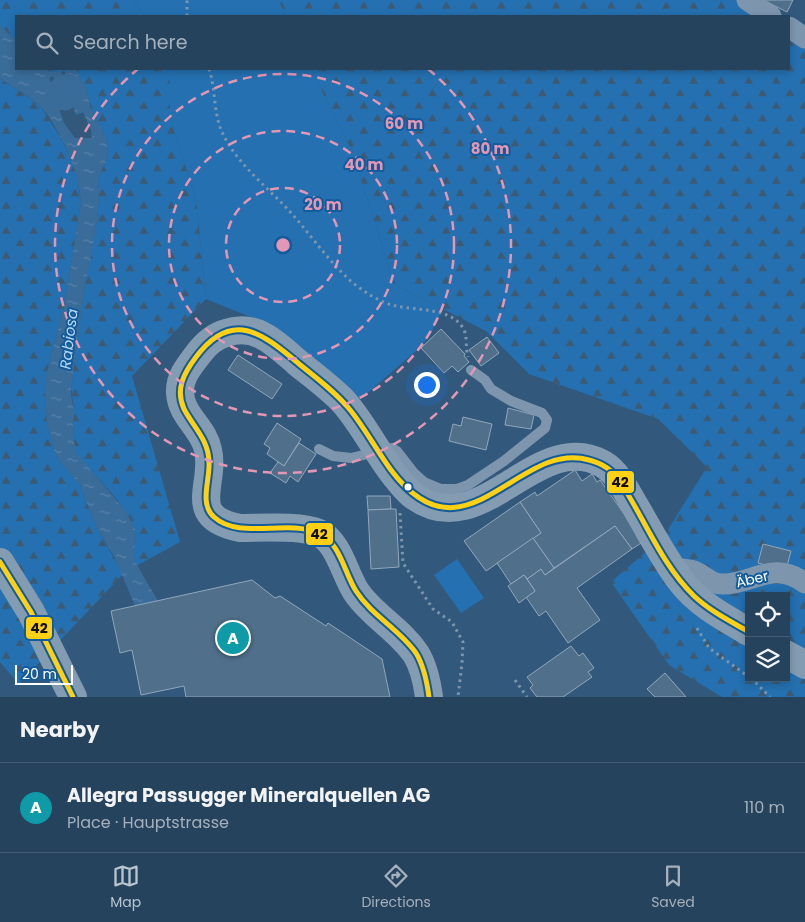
<!DOCTYPE html>
<html lang="en">
<head>
<meta charset="utf-8">
<style>
	:root { --surface:#26435d; --page:#324e66; --text:#f1f3f6; --muted:#a4b0bc; --line:#425c72; --accent:#b7c5d1 }
	body { margin:0; font-family:Poppins,sans-serif; background:var(--page); color:var(--text) }
	.controls { position:absolute; right:15px; bottom:15px; display:grid; overflow:hidden; border-radius:0px; box-shadow:0 2px 8px #0003 }
	.controls button { width:45px; height:45px; display:grid; place-items:center; padding:0; border:0; border-bottom:1px solid var(--line); background:var(--surface); color:var(--text); font:25px sans-serif }
	.scale { position:absolute; left:15px; bottom:12px; width:58px; box-sizing:border-box; padding-left:5px; border:2px solid #fff; border-top:0; font-size:14px; line-height:18px; white-space:nowrap; color:#fff; -webkit-text-stroke:4px #135b9b; paint-order:stroke }
	.you { position:absolute; left:426px; top:384px; width:18px; height:18px; margin:-12px; border:4px solid #fff; border-radius:50%; background:#1a73e8; box-shadow:0 0 0 8px #1a73e833 }
	.badge { display:grid; place-items:center; width:32px; height:32px; border-radius:50%; background:var(--accent); color:#fff; font-size:16px; font-weight:700 }
	.pin { position:absolute; translate:-50% -50%; border:2px solid #fff; box-shadow:0 1px 5px #0006 }
	.list { margin:0; padding:0; list-style:none }
	h2 { display:flex; justify-content:space-between; align-items:center; height:65px; margin:0; padding:0 20px; font-size:21px }
	h2 small { font-size:16px; font-weight:400; color:var(--muted) }
	.list li { display:grid; grid-template-columns:32px 1fr auto; gap:15px; align-items:center; box-sizing:border-box; height:90px; padding:0 20px; border-top:1px solid var(--line) }
	.list b { display:block; font-size:19px; white-space:nowrap }
	.list p { margin:0; font-size:16px; white-space:nowrap; color:var(--muted) }
	.list em { font-size:16px; font-style:normal; color:var(--muted) }
	.icon { flex:none; width:28px; height:28px; fill:none; stroke:currentColor; stroke-width:2; stroke-linecap:round; stroke-linejoin:round }
	.map { position:relative; flex:none; width:805px; height:697px; overflow:hidden }
	.search { position:absolute; background:var(--surface); box-shadow:0 2px 8px #0003; left:15px; right:15px; top:15px; height:55px; display:flex; align-items:center; gap:12px; box-sizing:border-box; padding:0 18px; border-radius:0px; color:var(--muted); font-size:19px }
	.sheet { height:155px; background:var(--surface) }
	nav { display:flex; justify-content:space-around; align-items:center; box-sizing:border-box; height:70px; border-top:1px solid var(--line); background:var(--surface); font-size:14px; color:var(--muted) }
	nav a { display:grid; justify-items:center; gap:2px }
	nav .on { color:var(--accent) }
	.map>svg:first-child { display:block }
	.green { fill:#2470b0 }
	.forest { fill:url(#forest-firs); fill-rule:evenodd }
	.water { fill:url(#water-ripples) }
	.lines { fill:none; stroke-linecap:round; stroke-linejoin:round }
	.river { stroke:#3a6c99; stroke-width:34 }
	.building { fill:#506f8a; stroke:#91a7bb }
	.path { stroke:#7d96ae; stroke-width:3; stroke-dasharray:2.5 4; stroke-linecap:butt }
	.lane { stroke:#7d96ae; stroke-width:10 }
	.street { stroke:#7d96ae; stroke-width:21 }
	.secondary { stroke:#849cb2; stroke-width:28 }
	.bus-1-casing { stroke:#135b9b; stroke-width:9 }
	.bus-1 { stroke:#ffd013; stroke-width:5 }
	.ring { fill:none; stroke:#e497b5; stroke-width:2.5; stroke-dasharray:9 6 }
	.bus-dot { fill:#fff; stroke:#135b9b; stroke-width:2 }
	.labels { text-anchor:middle; stroke-width:4; stroke-linejoin:round; paint-order:stroke }
	.street-label { font-size:14px; fill:#fff; stroke:#135b9b }
	.water-label { font-size:15px; font-style:italic; fill:#b4dbfa; stroke:#135b9b }
	.centre { fill:#e497b5; stroke:#135b9b; stroke-width:2.5 }
	.ring-label { font-size:15px; text-anchor:middle; font-weight:bold; fill:#e497b5; stroke:#135b9b; stroke-width:4; stroke-linejoin:round; paint-order:stroke }
	.line-badge { stroke:#135b9b; stroke-width:2 }
	.pale-badge-label { font-size:14px; text-anchor:middle; font-weight:bold; fill:#111 }
</style>
</head>
<body>
<div class="map">
<svg width="805" height="697" viewBox="0 0 805 697">
	<defs>
		<pattern id="forest-firs" width="22" height="20" patternUnits="userSpaceOnUse" patternTransform="scale(1.25)"><rect width="22" height="20" fill="#2470b0"/><path d="M5 1l3.5 6h-7zM16 11l3.5 6h-7z" fill="#3c5a74"/></pattern>
		<pattern id="water-ripples" width="26" height="14" patternUnits="userSpaceOnUse" patternTransform="scale(1.25)"><rect width="26" height="14" fill="#3a6c99"/><path d="M2 4q2-2 4 0t4 0M15 11q2-2 4 0t4 0" fill="none" stroke="#5882a8"/></pattern>
	</defs>
	<rect width="100%" height="100%" fill="#32597c"/>
	<g class="green">
		<path d="M132,0H279L286,16H146Z"/>
		<path d="M170,69H311L353,153L394,284L443,309L429,337L416,351L356,403L265,323L206,299L196,200L170,118Z"/>
		<path d="M457,559L484,598L461,613L434,575Z"/>
	</g>
	<g class="forest">
		<path d="M0,0H132L146,16H16V40L0,26Z"/>
		<path d="M279,0H747L771,16H286Z"/>
		<path d="M789,27L805,38V697H722L669,665L611,582L664,536L707,467L658,419L529,374L486,331L394,284L353,153L311,69H789ZM749,596H786V626L800,651L786,654V678H749V632L738,613L749,611Z"/>
		<path d="M47,69H170V118L196,200L206,299L132,376L180,542L136,566C130,552 138,536 133,525C125,508 112,493 99,479C91,471 81,464 76,453C70,440 75,425 74,411C73,401 71,391 72,381L85,284L97,220L99,195L98,178L106,161L108,149L106,138L90,107L87,91L76,71L48,72Z"/>
		<path d="M0,79L30,98L41,107L62,140L76,170L81,203L65,302L47,372L45,389L47,423L54,450L59,460L80,485L95,524L123,574L19,684L0,662Z"/>
	</g>
	<path class="water" d="M0,26L16,40V69H47L48,72L62,71L61,84L70,109L64,111L53,76L49,78L64,123L75,138H92L91,130L83,112L76,115L65,84V71L76,70L87,91L90,107L106,138L108,149L106,161L98,178L99,195L97,220L92,252L85,284L72,381L71,395L74,412L73,436L76,453L124,509L135,528L134,560L158,601L135,606L115,558L95,524L80,485L59,460L54,450L47,423L45,389L47,372L65,302L81,203C79,174 69,151 55,127C51,120 47,113 42,108C31,96 14,88 0,79Z"/>
	<g class="lines">
		<path class="river" d="M64,93L67,91"/>
	</g>
	<g class="building">
		<path d="M756,0H793L787,12L767,2Z"/>
		<path d="M441,329L465,354L464,356L469,362L458,372L452,366L444,373L421,348Z"/>
		<path d="M487,337L499,353L481,366L469,350Z"/>
		<path d="M238,355L282,384L272,399L228,370Z"/>
		<path d="M508,408L534,415L531,429L505,425Z"/>
		<path d="M463,417L492,424L486,450L449,441L453,424L461,426Z"/>
		<path d="M277,423L301,439L284,466L267,454L270,448L264,444Z"/>
		<path d="M299,443L316,454L298,482L290,476L286,483L270,473L278,462L284,466Z"/>
		<path d="M575,470L582,481L592,474L597,482L600,480L639,535L637,537L641,543L632,549L615,526L554,568L533,538L541,533L520,502L535,492L537,496Z"/>
		<path d="M367,496H390L391,509L368,510Z"/>
		<path d="M520,502L541,533L486,571L464,541Z"/>
		<path d="M391,509H396L399,567L371,569L368,510Z"/>
		<path d="M615,526L632,549L577,588L600,620L568,643L546,611L539,616L526,597L535,591L527,579L541,569L545,575Z"/>
		<path d="M533,538L554,568L545,575L541,569L527,579L524,575L511,584L497,563Z"/>
		<path d="M763,544L791,551L786,570L758,563Z"/>
		<path d="M524,575L535,591L519,603L508,586Z"/>
		<path d="M252,580L275,598L280,596L326,626L328,623L382,659L390,697H186L184,686L141,695L132,650L120,653L111,611Z"/>
		<path d="M571,646L579,656L583,653L594,668L588,672L592,677L563,697H537L530,688L533,685L527,677Z"/>
		<path d="M665,673L686,697H655L647,689Z"/>
	</g>
	<g class="lines">
		<g class="path">
			<path d="M187,16V0"/>
			<path d="M209,69C216,89 213,112 222,132C237,165 269,188 293,215C313,238 330,263 353,283C366,293 381,303 396,306C417,311 450,307 463,328C468,336 465,348 468,357"/>
			<path d="M400,513L403,563L433,609L452,622L463,642L462,663L458,697"/>
			<path d="M697,628L709,648L749,677"/>
			<path d="M751,678L770,697"/>
			<path d="M515,680L527,697"/>
		</g>
		<path class="lane" d="M319,449L333,456L351,458L392,448L397,451L414,473L424,482L441,489H457L468,485L504,461L545,428L547,420L542,413L511,401L491,389L485,380L471,370"/>
		<g class="street">
			<path d="M747,0L771,16"/>
			<path d="M789,27L805,38"/>
			<path d="M671,568C679,569 687,569 694,571C705,575 710,584 722,584C752,585 772,559 805,583"/>
		</g>
		<g class="secondary">
			<path d="M0,562L31,612L73,697"/>
			<path d="M786,654L805,665"/>
			<path d="M429,697C427,682 424,667 416,654C400,630 373,616 357,593C345,576 339,542 319,533C301,525 261,528 240,528C184,517 216,485 208,450C204,428 181,416 180,393C179,377 190,365 199,353C206,344 215,336 226,333C256,322 277,345 298,363C313,375 328,386 342,400C363,423 376,452 396,477C402,484 407,491 414,496C481,545 537,427 603,464C618,473 626,491 635,506C649,530 663,557 680,580C698,604 723,617 749,632"/>
		</g>
		<defs>
			<g id="bus-1">
				<path d="M0,562L31,612L73,697"/>
				<path d="M429,697C427,682 424,666 416,653C399,629 372,616 356,591C344,572 340,542 318,533C287,519 239,540 214,517C199,504 210,480 209,463C209,440 194,428 184,409C175,389 184,373 196,357C232,309 262,333 298,363C316,378 336,392 351,411C366,430 377,451 391,470C465,569 518,439 589,460C604,464 612,470 621,483C645,520 662,565 694,596C710,611 730,621 749,632"/>
			</g>
		</defs>
		<use href="#bus-1" class="bus-1-casing"/>
		<use href="#bus-1" class="bus-1"/>
	</g>
	<g class="ring">
		<circle cx="283" cy="245" r="57"/>
		<circle cx="283" cy="245" r="114"/>
		<circle cx="283" cy="245" r="171"/>
		<path d="M428 69A228 228 0 1 1 138 69"/>
	</g>
	<circle class="bus-dot" cx="408" cy="487" r="4.5"/>
	<g class="labels">
		<g class="street-label">
			<text transform="translate(752 579) rotate(-13)" y="5">Äber</text>
		</g>
		<g class="water-label">
			<text transform="translate(69 339) rotate(-83)" y="5">Rabiosa</text>
		</g>
	</g>
	<circle cx="283" cy="245" r="8" class="centre"/>
	<g class="ring-label">
		<text x="404" y="129">60 m</text>
		<text x="490" y="154">80 m</text>
		<text x="364" y="170">40 m</text>
		<text x="323" y="210">20 m</text>
	</g>
	<g class="line-badge">
		<rect x="606" y="470" width="29" height="24" rx="5" fill="#ffd013"/>
		<rect x="305" y="522" width="29" height="24" rx="5" fill="#ffd013"/>
		<rect x="25" y="616" width="28" height="24" rx="5" fill="#ffd013"/>
	</g>
	<g class="pale-badge-label">
		<text x="620" y="487">42</text>
		<text x="319" y="539">42</text>
		<text x="39" y="633">42</text>
	</g>
</svg>
<div class="controls">
<button><svg class="icon" aria-label="locate" viewBox="0 0 24 24"><circle cx="12" cy="12" r="6"/><path d="M12 2v4M12 18v4M2 12h4M18 12h4"/></svg></button>
<button><svg class="icon" aria-label="layers" viewBox="0 0 24 24"><path d="M12 4l9 5-9 5-9-5zM3 14l9 5 9-5"/></svg></button>
</div>
<div class="scale">20 m</div>
<div class="you"></div>
<div class="pin badge" style="left:233px;top:638px;background:#0f9aa8">A</div>
<div class="search"><svg class="icon" aria-label="search" viewBox="0 0 24 24"><circle cx="10" cy="10" r="6"/><path d="M15 15l6 6"/></svg>Search here</div>
</div>
<section class="sheet">
<h2>Nearby<small></small></h2>
<ul class="list">
<li><span class="badge" style="background:#0f9aa8">A</span><div><b>Allegra Passugger Mineralquellen AG</b><p>Place · Hauptstrasse</p></div><em>110 m</em></li>
</ul>
</section>
<nav>
<a class="on"><svg class="icon" aria-label="map" viewBox="0 0 24 24"><path d="M3 6l6-2 6 2 6-2v14l-6 2-6-2-6 2zM9 4v14M15 6v14"/></svg>Map</a>
<a><svg class="icon" aria-label="directions" viewBox="0 0 24 24"><path d="M12 3l9 9-9 9-9-9zM9 14v-3h6M13 9l2 2-2 2"/></svg>Directions</a>
<a><svg class="icon" aria-label="saved" viewBox="0 0 24 24"><path d="M7 4h10v16l-5-4-5 4z"/></svg>Saved</a>
</nav>
</body>
</html>
